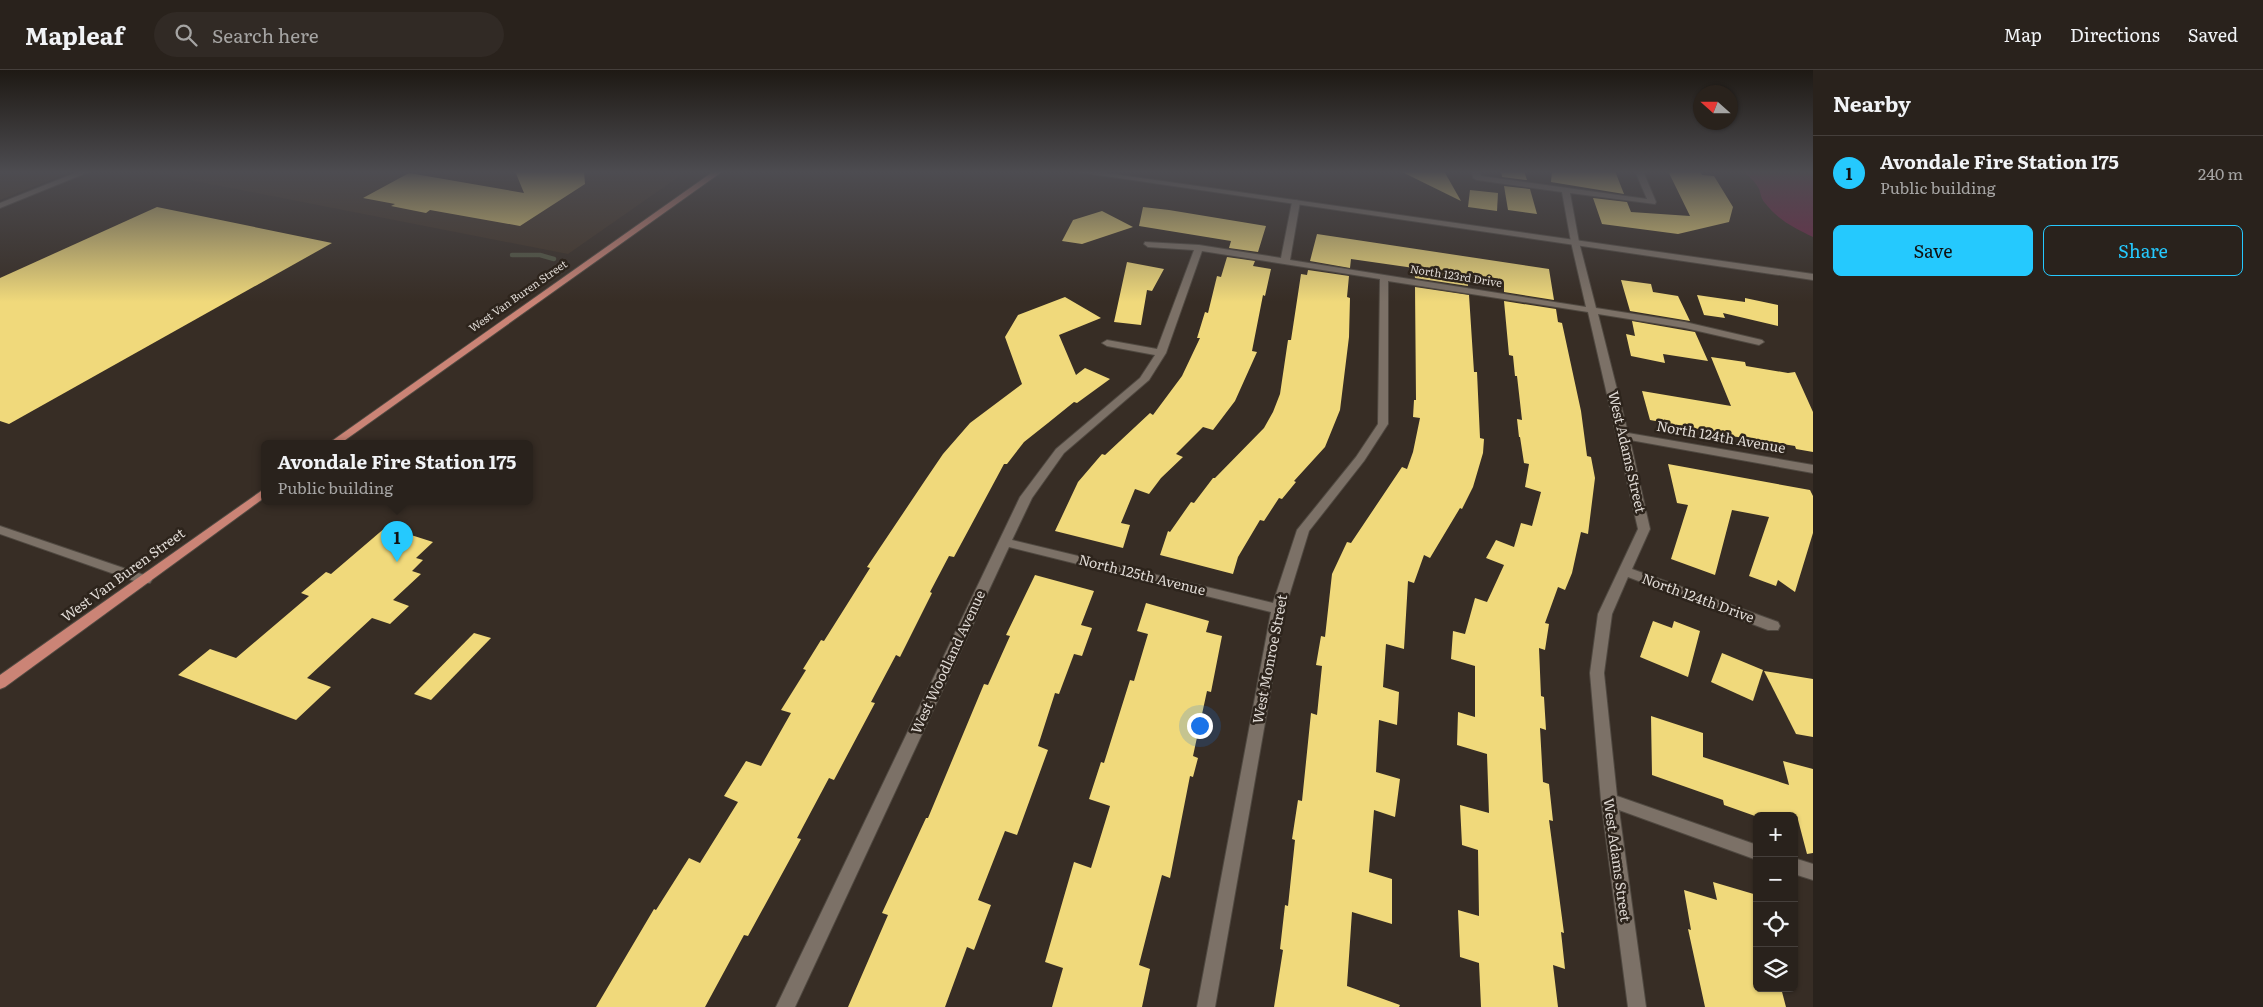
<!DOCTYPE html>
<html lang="en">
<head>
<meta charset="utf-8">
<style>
	:root { --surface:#29221c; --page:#312a25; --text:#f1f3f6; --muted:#a5a4a3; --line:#453f3b; --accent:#25c9fe }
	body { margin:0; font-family:Literata,serif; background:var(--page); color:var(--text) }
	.controls { position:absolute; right:15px; bottom:15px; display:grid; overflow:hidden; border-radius:8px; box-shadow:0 1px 4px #0004 }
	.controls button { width:45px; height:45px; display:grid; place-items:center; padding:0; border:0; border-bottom:1px solid var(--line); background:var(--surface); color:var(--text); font:25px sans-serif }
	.compass { position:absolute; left:1693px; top:15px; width:45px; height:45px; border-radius:50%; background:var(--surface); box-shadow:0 1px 4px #0004; rotate:291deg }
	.you { position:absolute; left:1199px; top:655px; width:18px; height:18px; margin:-12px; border:4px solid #fff; border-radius:50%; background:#1a73e8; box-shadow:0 0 0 8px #1a73e833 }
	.badge { display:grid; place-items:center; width:32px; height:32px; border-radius:50%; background:var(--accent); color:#111; font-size:16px; font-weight:700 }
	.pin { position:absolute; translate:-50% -41px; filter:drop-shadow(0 1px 2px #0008) }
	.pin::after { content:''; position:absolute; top:26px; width:18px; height:15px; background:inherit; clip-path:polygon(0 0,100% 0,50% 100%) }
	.popup { position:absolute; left:261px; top:370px; width:272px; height:65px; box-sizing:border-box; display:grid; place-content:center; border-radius:8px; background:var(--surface); filter:drop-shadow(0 1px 4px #0005); font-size:16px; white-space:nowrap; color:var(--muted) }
	.popup b { font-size:19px; color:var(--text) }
	.popup::after { content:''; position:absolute; left:50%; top:100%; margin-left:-10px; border:10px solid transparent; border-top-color:var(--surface) }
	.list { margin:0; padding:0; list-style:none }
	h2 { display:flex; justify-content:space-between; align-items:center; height:65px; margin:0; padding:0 20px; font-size:21px }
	h2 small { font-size:16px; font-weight:400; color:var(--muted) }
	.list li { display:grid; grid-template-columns:32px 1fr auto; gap:15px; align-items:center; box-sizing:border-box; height:75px; padding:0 20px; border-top:1px solid var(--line) }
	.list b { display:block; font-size:19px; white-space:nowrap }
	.list p { margin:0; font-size:16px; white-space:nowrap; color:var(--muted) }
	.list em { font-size:16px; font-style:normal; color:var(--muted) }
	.actions { display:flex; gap:10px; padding:15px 20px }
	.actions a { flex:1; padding:11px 0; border:1px solid var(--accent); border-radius:8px; text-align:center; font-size:18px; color:var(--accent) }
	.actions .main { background:var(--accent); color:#111 }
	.icon { flex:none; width:28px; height:28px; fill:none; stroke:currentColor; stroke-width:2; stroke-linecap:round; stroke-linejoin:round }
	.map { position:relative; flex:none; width:1813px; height:937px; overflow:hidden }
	header { display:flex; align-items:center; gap:30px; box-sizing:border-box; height:70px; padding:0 25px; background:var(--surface); border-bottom:1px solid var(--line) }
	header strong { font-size:24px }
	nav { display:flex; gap:28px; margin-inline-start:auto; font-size:18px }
	.search { width:350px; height:45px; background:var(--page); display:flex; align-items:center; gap:12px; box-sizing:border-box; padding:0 18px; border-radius:28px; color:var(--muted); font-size:19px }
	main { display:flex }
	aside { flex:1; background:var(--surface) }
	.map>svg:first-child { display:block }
	.built { fill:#423427 }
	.green { fill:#732547 }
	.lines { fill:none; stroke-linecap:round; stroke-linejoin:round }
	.stream { stroke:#535844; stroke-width:4.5 }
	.building { fill:#f0d97b }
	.minor-casing { stroke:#504941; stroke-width:2 }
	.tertiary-casing { stroke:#504941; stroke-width:2 }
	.primary-casing { stroke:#504941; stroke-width:2 }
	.minor { fill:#7c7167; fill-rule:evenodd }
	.tertiary { fill:#7c7167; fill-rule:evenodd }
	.primary { fill:#cb8476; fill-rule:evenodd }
	.labels { text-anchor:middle; stroke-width:5; stroke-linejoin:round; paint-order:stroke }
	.far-street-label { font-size:11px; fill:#dfd9d4; stroke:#2d241c }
	.street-label { font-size:14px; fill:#dfd9d4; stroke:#2d241c }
</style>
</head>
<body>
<header>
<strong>Mapleaf</strong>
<div class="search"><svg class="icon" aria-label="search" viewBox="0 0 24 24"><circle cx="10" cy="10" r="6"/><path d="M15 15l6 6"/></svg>Search here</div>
<nav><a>Map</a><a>Directions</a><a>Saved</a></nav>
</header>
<main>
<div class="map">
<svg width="1813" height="937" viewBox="0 0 1813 937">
	<rect width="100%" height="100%" fill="#372d25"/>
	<g class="built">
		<path d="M0,101H73L0,130Z"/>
		<path d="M144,101H687L568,184Z"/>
	</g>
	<path class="green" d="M1743,101H1813V167C1794,158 1778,150 1765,133C1761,129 1761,124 1759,119C1755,111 1749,107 1743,101Z"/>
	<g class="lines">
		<path class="stream" d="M512,185H540L554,189"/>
	</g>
	<g class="building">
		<path d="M515,101H584L585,114L520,156L430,140L426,143L391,136L395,134L363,128L409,103L524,123Z"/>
		<path d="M1400,101H1444L1461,131Z"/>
		<path d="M1501,101H1524L1527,110L1502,107Z"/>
		<path d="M1552,101H1615L1624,124L1551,112Z"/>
		<path d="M1668,101H1700L1702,105L1714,106L1733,137L1729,152L1678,164L1602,154L1593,128L1627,132L1631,142L1690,146Z"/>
		<path d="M1504,116L1530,119L1537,144L1508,140Z"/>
		<path d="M1470,120L1498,123L1497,141L1468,137Z"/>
		<path d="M157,137L332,173L9,354L0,351V208Z"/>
		<path d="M1143,137L1169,140L1266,156L1258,182L1229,178L1231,171L1139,156Z"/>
		<path d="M1102,141L1133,157L1082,174L1062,171L1073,150Z"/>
		<path d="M1317,164L1549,199L1554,230L1504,222V214L1467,207L1468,216L1415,208L1414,198L1351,189L1350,198L1310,191Z"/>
		<path d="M1227,187L1255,191L1253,196L1271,199L1265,226L1263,225L1252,281L1257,282L1235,331L1213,360L1203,357L1176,384L1183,387L1161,408L1149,424L1135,419L1121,453L1130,455L1123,478L1055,461L1078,412L1102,384L1105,385L1150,343L1153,345L1182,306L1200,268H1197L1205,242L1208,243L1217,206L1221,207Z"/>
		<path d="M1127,192L1164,199L1152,221L1147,220L1141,255L1114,252Z"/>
		<path d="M1308,200L1349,206L1347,227L1350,228L1349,267L1340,340L1325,377L1294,411L1296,412L1282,429L1279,428L1264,451L1260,450L1238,487L1233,504L1160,485L1168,461L1170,462L1191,432L1194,433L1213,408H1215L1264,358L1273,342L1280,324L1288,270H1291L1301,204L1307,205Z"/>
		<path d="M1621,210L1651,214L1653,222L1678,226L1690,251L1630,241Z"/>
		<path d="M1415,217L1469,225L1474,302H1477L1480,368L1484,369L1483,383L1473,417L1462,439L1460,438L1430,488L1424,485L1414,513L1408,511L1404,579L1386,574L1383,617L1399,622L1397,655L1379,650L1376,702L1400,709L1395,747L1374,740L1369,802L1392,809V854L1352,842L1347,916L1400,935L1399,937H1274L1283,880L1280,879L1285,835L1288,836L1295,770L1292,769L1298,730L1302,731L1311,643L1317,645L1322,596L1316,595L1321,566L1325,567L1332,504L1347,472L1351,473L1402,397L1407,399L1413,382L1420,348L1413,347L1414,330H1416Z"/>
		<path d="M1697,225L1745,232V228L1778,235V256L1723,243L1725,248L1704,245Z"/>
		<path d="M1065,227L1101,248L1059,265L1076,305L1085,298L1110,309L1077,333L1074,332L1048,353L1024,372L1007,394H1004L954,487L949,486L930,522L932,523L900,587L896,585L871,632L875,633L834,710L829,708L797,768L801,769L748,866L744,865L705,937H596L654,839L656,840L689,788L700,793L738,732L724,726L746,691L761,696L791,643L781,640L806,600L803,599L821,570L824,571L870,498L867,497L926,409L943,384L970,353L1022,314L1005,267L1018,245Z"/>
		<path d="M1504,231L1556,239L1558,252L1562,253L1581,341L1587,386L1591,387L1595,408L1588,464L1581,462L1572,503L1565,520L1558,517L1545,553L1549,554L1545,580L1539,578L1541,626L1544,627L1546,660L1540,658L1543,712L1549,714L1553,751L1549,750L1564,863L1561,862L1565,899L1553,895L1558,937H1481L1479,893L1460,887L1458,840L1479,846L1478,780L1462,775L1460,735L1489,743L1487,684L1457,675L1458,642L1475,647V596L1451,589L1453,561L1465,564L1475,528L1487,532L1504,495L1486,488L1496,470L1514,477L1521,453L1532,456L1541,422L1525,417L1529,394L1524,393L1520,367H1519L1517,349L1522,350L1517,306H1515L1513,286L1509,285Z"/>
		<path d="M1632,251L1695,262L1708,291L1663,284L1665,293L1631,286L1626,264L1635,266Z"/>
		<path d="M1711,287L1745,292L1746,296L1788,303L1795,302L1813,342V382L1796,379L1795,376L1700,361L1699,359L1650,350L1642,321L1731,336Z"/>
		<path d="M1668,394L1810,420L1813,426V463L1795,522L1778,510L1776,516L1749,506L1769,447L1732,440L1715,505L1671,489L1688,435L1677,433Z"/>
		<path d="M386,457L433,472L416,488L423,490L412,501L421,504L393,530L409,536L390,554L372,548L307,608L331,617L296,650L178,605L210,579L236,588L309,526L301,523L326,502L331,504Z"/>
		<path d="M1035,505L1094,521L1081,555L1092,558L1082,586L1074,584L1059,624L1055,623L1038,676L1048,680L1017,765L1005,761L978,830L991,835L974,880L967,877L945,937H848L888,845L882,843L926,748H928L984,614L988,615L1010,566L1006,565Z"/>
		<path d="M1146,533L1209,551L1206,562L1222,566L1211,622L1207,621L1193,686L1198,688L1193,707L1190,706L1170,808L1162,805L1139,895L1150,899L1142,937H1052L1063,898L1045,892L1074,792L1091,798L1110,736L1089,729L1101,692L1104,693L1130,610L1134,611L1148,564L1137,561Z"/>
		<path d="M1653,551L1672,558L1674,551L1700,561L1688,607L1640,587Z"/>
		<path d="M474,563L491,568L431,630L414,624Z"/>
		<path d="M1722,583L1763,600L1753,631L1711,612Z"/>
		<path d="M1764,601L1813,609V667L1796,664Z"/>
		<path d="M1651,646L1703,663V687L1789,715L1783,691L1813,699V783L1807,784L1797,746H1755L1724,735L1723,730L1652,705Z"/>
		<path d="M1713,812L1757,825V918H1781L1786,937H1705L1688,859L1691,860L1684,820L1717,830Z"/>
	</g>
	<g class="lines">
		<defs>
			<g id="minor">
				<path d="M80,101H91L0,138V133Z"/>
				<path d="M1472,101H1480L1481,106L1647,129L1635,101H1643L1656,132L1655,134L1570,123L1579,172L1596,238L1685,252L1762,270L1764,272L1759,275L1685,258L1598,244L1628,363L1813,395V403L1630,370L1650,459L1632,499L1778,552L1780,556L1778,560H1768L1628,507L1612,544L1604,603L1617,726L1757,775V790L1619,740L1646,937H1628L1601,730L1590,603L1598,544L1638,459L1588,242L1388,211V354L1364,391L1309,461L1285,539L1215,937H1197L1271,542L1009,477L795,937H776L1020,427L1056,379L1140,308L1155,285L1107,276L1102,273L1107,270L1157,279L1194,180L1148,177L1144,174L1145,172L1199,175L1281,188L1292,132L1296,130L1300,132L1290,190L1586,237L1571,172L1562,122L1477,110L1473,108ZM1202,181L1380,209L1378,354L1356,387L1297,460L1273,533L1012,470L1032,428L1064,383L1149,310L1166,283Z"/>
				<path d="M0,456L150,507L152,510L150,513H140L0,464Z"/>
				<path d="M1794,788L1813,794V810L1794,804Z"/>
			</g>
			<path id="tertiary" d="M1071,101H1092L1813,204V210Z"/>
			<g id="primary">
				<path d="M714,101H723L341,373H329Z"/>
				<path d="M264,419V428L5,617L0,619V605Z"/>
			</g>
		</defs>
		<use href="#minor" class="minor-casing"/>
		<use href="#tertiary" class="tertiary-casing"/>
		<use href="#primary" class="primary-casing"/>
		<use href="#minor" class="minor"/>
		<use href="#tertiary" class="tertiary"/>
		<use href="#primary" class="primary"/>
	</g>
	<linearGradient id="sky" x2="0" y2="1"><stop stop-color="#1e1914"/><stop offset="0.44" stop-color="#4d4c51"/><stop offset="1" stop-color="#4d4c51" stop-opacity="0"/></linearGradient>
	<rect width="1813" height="232" fill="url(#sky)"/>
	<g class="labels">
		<g class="far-street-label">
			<text transform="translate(1456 206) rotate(9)" y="4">North 123rd Drive</text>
			<text transform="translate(518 226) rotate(-35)" y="4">West Van Buren Street</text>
		</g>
		<g class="street-label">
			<text transform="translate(1721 367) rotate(10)" y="5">North 124th Avenue</text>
			<text transform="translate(1627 382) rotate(77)" y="5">West Adams Street</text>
			<text transform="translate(123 505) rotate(-36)" y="5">West Van Buren Street</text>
			<text transform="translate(1142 505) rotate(14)" y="5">North 125th Avenue</text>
			<text transform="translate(1698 528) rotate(20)" y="5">North 124th Drive</text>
			<text transform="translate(1270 589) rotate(-79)" y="5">West Monroe Street</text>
			<text transform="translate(948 592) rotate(-65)" y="5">West Woodland Avenue</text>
			<text transform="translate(1617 790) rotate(82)" y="5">West Adams Street</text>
		</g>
	</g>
</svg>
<div class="controls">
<button>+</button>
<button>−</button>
<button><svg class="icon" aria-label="locate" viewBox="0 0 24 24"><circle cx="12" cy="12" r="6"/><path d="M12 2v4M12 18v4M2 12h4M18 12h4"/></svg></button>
<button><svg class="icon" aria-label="layers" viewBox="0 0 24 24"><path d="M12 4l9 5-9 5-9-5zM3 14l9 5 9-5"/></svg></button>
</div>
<svg class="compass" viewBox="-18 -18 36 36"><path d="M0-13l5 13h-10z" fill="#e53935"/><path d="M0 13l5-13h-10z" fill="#a5a4a3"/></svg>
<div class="you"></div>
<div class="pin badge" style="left:397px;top:492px">1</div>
<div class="popup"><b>Avondale Fire Station 175</b>Public building</div>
</div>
<aside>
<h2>Nearby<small></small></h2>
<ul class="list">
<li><span class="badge">1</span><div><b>Avondale Fire Station 175</b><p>Public building</p></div><em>240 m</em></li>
</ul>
<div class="actions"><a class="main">Save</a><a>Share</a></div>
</aside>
</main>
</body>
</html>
